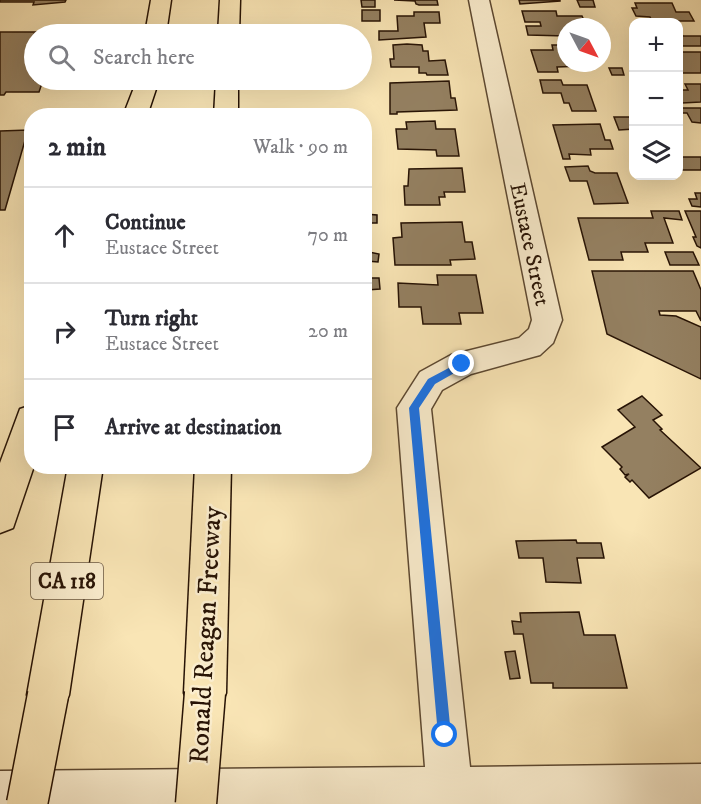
<!DOCTYPE html>
<html lang="en">
<head>
<meta charset="utf-8">
<style>
	:root { --surface:#fff; --page:#f2f2f3; --text:#2b2b33; --muted:#7c7c81; --line:#e1e1e2 }
	body { margin:0; font-family:"IM FELL DW Pica",serif; background:var(--page); color:var(--text) }
	.controls { position:absolute; right:18px; top:18px; display:grid; overflow:hidden; border-radius:12px; box-shadow:0 6px 24px #0002 }
	.controls button { width:54px; height:54px; display:grid; place-items:center; padding:0; border:0; border-bottom:2px solid var(--line); background:var(--surface); color:var(--text); font:30px sans-serif }
	.compass { position:absolute; left:557px; top:18px; width:54px; height:54px; border-radius:50%; background:var(--surface); box-shadow:0 6px 24px #0002; rotate:131deg }
	.stop { position:absolute; width:18px; height:18px; margin:-14px; border:4px solid #1a73e8; border-radius:50%; background:#fff }
	.stop.end { background:#1a73e8; border-color:#fff; box-shadow:0 2px 6px #0008 }
	.list { margin:0; padding:0; list-style:none }
	h2 { display:flex; justify-content:space-between; align-items:center; height:78px; margin:0; padding:0 24px; font-size:26px }
	h2 small { font-size:20px; font-weight:400; color:var(--muted) }
	.list li { display:grid; grid-template-columns:39px 1fr auto; gap:18px; align-items:center; box-sizing:border-box; height:96px; padding:0 24px; border-top:2px solid var(--line) }
	.list b { display:block; font-size:22px; white-space:nowrap }
	.list p { margin:0; font-size:20px; white-space:nowrap; color:var(--muted) }
	.list em { font-size:20px; font-style:normal; color:var(--muted) }
	.icon { flex:none; width:33px; height:33px; fill:none; stroke:currentColor; stroke-width:2; stroke-linecap:round; stroke-linejoin:round }
	.map { position:relative; flex:none; width:701px; height:804px; overflow:hidden }
	.search { position:absolute; background:var(--surface); box-shadow:0 6px 24px #0002; left:24px; top:24px; width:348px; height:66px; display:flex; align-items:center; gap:15px; box-sizing:border-box; padding:0 21px; border-radius:33px; color:var(--muted); font-size:22px }
	.panel { position:absolute; background:var(--surface); box-shadow:0 6px 24px #0002; left:24px; top:108px; width:348px; height:366px; border-radius:24px }
	.map>svg:first-child { display:block }
	.building { fill:#948061; stroke:#271305; stroke-width:1.5 }
	.lines { fill:none; stroke-linecap:round; stroke-linejoin:round }
	.minor-casing { stroke:#5c4831; stroke-width:3 }
	.motorway-casing { stroke:#271305; stroke-width:3 }
	.minor { fill:#fbeecf; fill-rule:evenodd }
	.motorway { fill:#f9e5b5; fill-rule:evenodd }
	.motorway-bridge-casing { stroke:#271305; stroke-width:43; stroke-linecap:butt }
	.motorway-bridge { stroke:#f9e5b5; stroke-width:40 }
	.route { fill:#1a73e8 }
	.labels { text-anchor:middle; stroke-width:5; stroke-linejoin:round; paint-order:stroke }
	.shield { fill:#fbeecf; stroke:#675542; stroke-width:1.5 }
	.shield-label { font-size:21px; font-weight:bold; fill:#271305 }
	.street-label { font-size:22px; fill:#271305; stroke:#fbeecf }
	.near-street-label { font-size:27px; fill:#271305; stroke:#fbeecf }
</style>
</head>
<body>
<div class="map">
<svg width="701" height="804" viewBox="0 0 701 804">
	<rect width="100%" height="100%" fill="#f9e5b5"/>
	<filter id="stains"><feTurbulence type="fractalNoise" baseFrequency=".00333" numOctaves="4"/><feColorMatrix values="0 0 0 0 .2 0 0 0 0 .09 0 0 0 0 .02 0 0 0 .5 -.17"/></filter>
	<radialGradient id="worn" r=".72"><stop offset=".6" stop-color="#630" stop-opacity="0"/><stop offset="1" stop-color="#630" stop-opacity=".3"/></radialGradient>
	<g class="building">
		<path d="M0,0H66L65,2L33,5L34,2H0Z"/>
		<path d="M361,0H375V7H362Z"/>
		<path d="M394,0H437L438,5H419L416,4L415,1Z"/>
		<path d="M519,0H560V1L520,4Z"/>
		<path d="M577,0H593L595,7H580Z"/>
		<path d="M635,3H672L676,12H689L694,21H652L650,17L636,16L632,8H637Z"/>
		<rect x="362" y="10" width="18" height="11"/>
		<path d="M522,11H556L557,16H582L587,27H566V36L528,35L526,26H541L540,22H525Z"/>
		<path d="M414,12H439L440,23H424L426,37L379,40V31H398L397,16H414Z"/>
		<path d="M678,27L683,36H701V46H678Z"/>
		<path d="M0,32H57L56,34H34V80H43L39,92H6L4,95H0Z"/>
		<path d="M407,44L422,45L423,51H428L429,61L445,60L448,75H427L426,73H419V67H391L390,59H394L393,45Z"/>
		<path d="M552,45H566V63H582L583,66L557,67L558,72H538L531,50H553Z"/>
		<rect x="678" y="52" width="23" height="21"/>
		<path d="M609,68H622L624,75H612Z"/>
		<path d="M540,80H561L563,85H587L596,111H572L569,103H564L561,93H543Z"/>
		<path d="M449,81L451,98H455L457,110L397,112V114H390V83Z"/>
		<path d="M685,84H701V102L682,103L678,90H688Z"/>
		<path d="M678,108H701V123L692,122L687,113H680Z"/>
		<path d="M614,117H634V129L619,130Z"/>
		<path d="M435,121L436,129H455L459,156H437L436,150L398,149L396,129H407L406,122Z"/>
		<path d="M600,124L605,140H610L613,149H590L591,155L569,154L570,159H563L553,125Z"/>
		<path d="M28,130L5,210H0V131Z"/>
		<rect x="678" y="157" width="23" height="13"/>
		<path d="M588,166L590,171L595,173H617L628,203L594,204L587,181H570L565,167Z"/>
		<path d="M462,168L465,192H444L445,197H439L440,205H405L404,186H408L409,169Z"/>
		<path d="M695,193H701V207L692,206L689,199H697Z"/>
		<path d="M651,211H679L682,220L664,218L673,243H645L648,252H621L623,260H589L578,218H653Z"/>
		<path d="M685,211H701V248L697,246L693,237H696Z"/>
		<path d="M365,214L377,215V223H365Z"/>
		<path d="M462,222L465,242H472L475,259L450,260L451,265H395L393,238L402,237L401,223Z"/>
		<path d="M369,252L379,254L378,262L367,261Z"/>
		<path d="M665,252H693L699,265H670Z"/>
		<path d="M592,271H693L701,290V321L696,311H659L660,315L676,316L701,327V379L607,334Z"/>
		<path d="M437,275H476L483,313H459L461,324H423L421,307H399L398,283L438,285Z"/>
		<path d="M366,278H379L380,289L367,290Z"/>
		<path d="M642,396L662,415L653,420L662,429L660,430L701,468L649,498L632,480L630,482L625,477L629,474L625,475L620,469L622,467L602,447L635,427L618,410Z"/>
		<path d="M576,540L577,543H601L604,558H577L581,583L546,582L543,558H519L516,541Z"/>
		<path d="M579,612L584,635H615L627,688H553V683H531L523,634H514L512,621L521,622L520,613Z"/>
		<path d="M515,651L520,678L510,679L505,652Z"/>
	</g>
	<g class="lines">
		<defs>
			<path id="minor" d="M469,0H489L562,320L553,343L540,355L471,374L442,390L431,409L470,767L701,764V804H0V771L425,767L397,408L420,372L451,355L519,338L529,329L532,320Z"/>
			<g id="motorway">
				<path d="M151,0H171L166,34H145Z"/>
				<path d="M220,0H240L239,34H218Z"/>
				<path d="M137,80H159L147,116H123Z"/>
				<path d="M216,80H238V116H214Z"/>
				<path d="M32,405V466H34L13,528L0,533V463L20,409Z"/>
				<path d="M68,466H103L69,695L63,710L48,716L33,710L27,695Z"/>
				<path d="M195,466H231L226,693L220,708L205,714L190,708L184,693Z"/>
			</g>
		</defs>
		<use href="#minor" class="minor-casing"/>
		<use href="#motorway" class="motorway-casing"/>
		<use href="#minor" class="minor"/>
		<use href="#motorway" class="motorway"/>
		<defs>
			<g id="motorway-bridge">
				<path d="M27,804L48,695"/>
				<path d="M196,804L205,693"/>
			</g>
		</defs>
		<use href="#motorway-bridge" class="motorway-bridge-casing"/>
		<use href="#motorway-bridge" class="motorway-bridge"/>
	</g>
	<path class="route" d="M462,361L466,364L465,367L435,384L419,408L451,735L449,740L445,742L440,740L438,735L409,408L428,379Z"/>
	<g class="labels">
		<rect class="shield" x="31" y="563" width="72" height="36" rx="4.5"/>
		<g class="shield-label">
			<text x="67" y="588">CA 118</text>
		</g>
		<g class="street-label">
			<text transform="translate(531 244) rotate(78)" y="8">Eustace Street</text>
		</g>
		<g class="near-street-label">
			<text transform="translate(205 635) rotate(-87)" y="9">Ronald Reagan Freeway</text>
		</g>
	</g>
	<rect width="100%" height="100%" filter="url(#stains)"/>
	<rect width="100%" height="100%" fill="url(#worn)"/>
</svg>
<div class="controls">
<button>+</button>
<button>−</button>
<button><svg class="icon" aria-label="layers" viewBox="0 0 24 24"><path d="M12 4l9 5-9 5-9-5zM3 14l9 5 9-5"/></svg></button>
</div>
<svg class="compass" viewBox="-18 -18 36 36"><path d="M0-13l5 13h-10z" fill="#e53935"/><path d="M0 13l5-13h-10z" fill="#7c7c81"/></svg>
<div class="stop" style="left:445px;top:735px"></div>
<div class="stop end" style="left:462px;top:364px"></div>
<div class="search"><svg class="icon" aria-label="search" viewBox="0 0 24 24"><circle cx="10" cy="10" r="6"/><path d="M15 15l6 6"/></svg>Search here</div>
<section class="panel">
<h2>2 min<small>Walk · 90 m</small></h2>
<ul class="list">
<li><svg class="icon" aria-label="ahead" viewBox="0 0 24 24"><path d="M12 20V5M6 11l6-6 6 6"/></svg><div><b>Continue</b><p>Eustace Street</p></div><em>70 m</em></li>
<li><svg class="icon" aria-label="right" viewBox="0 0 24 24"><path d="M7 20v-9h11M14 6l5 5-5 5"/></svg><div><b>Turn right</b><p>Eustace Street</p></div><em>20 m</em></li>
<li><svg class="icon" aria-label="arrive" viewBox="0 0 24 24"><path d="M6 21V4h12l-3 4 3 4H6"/></svg><div><b>Arrive at destination</b></div></li>
</ul>
</section>
</div>
</body>
</html>
